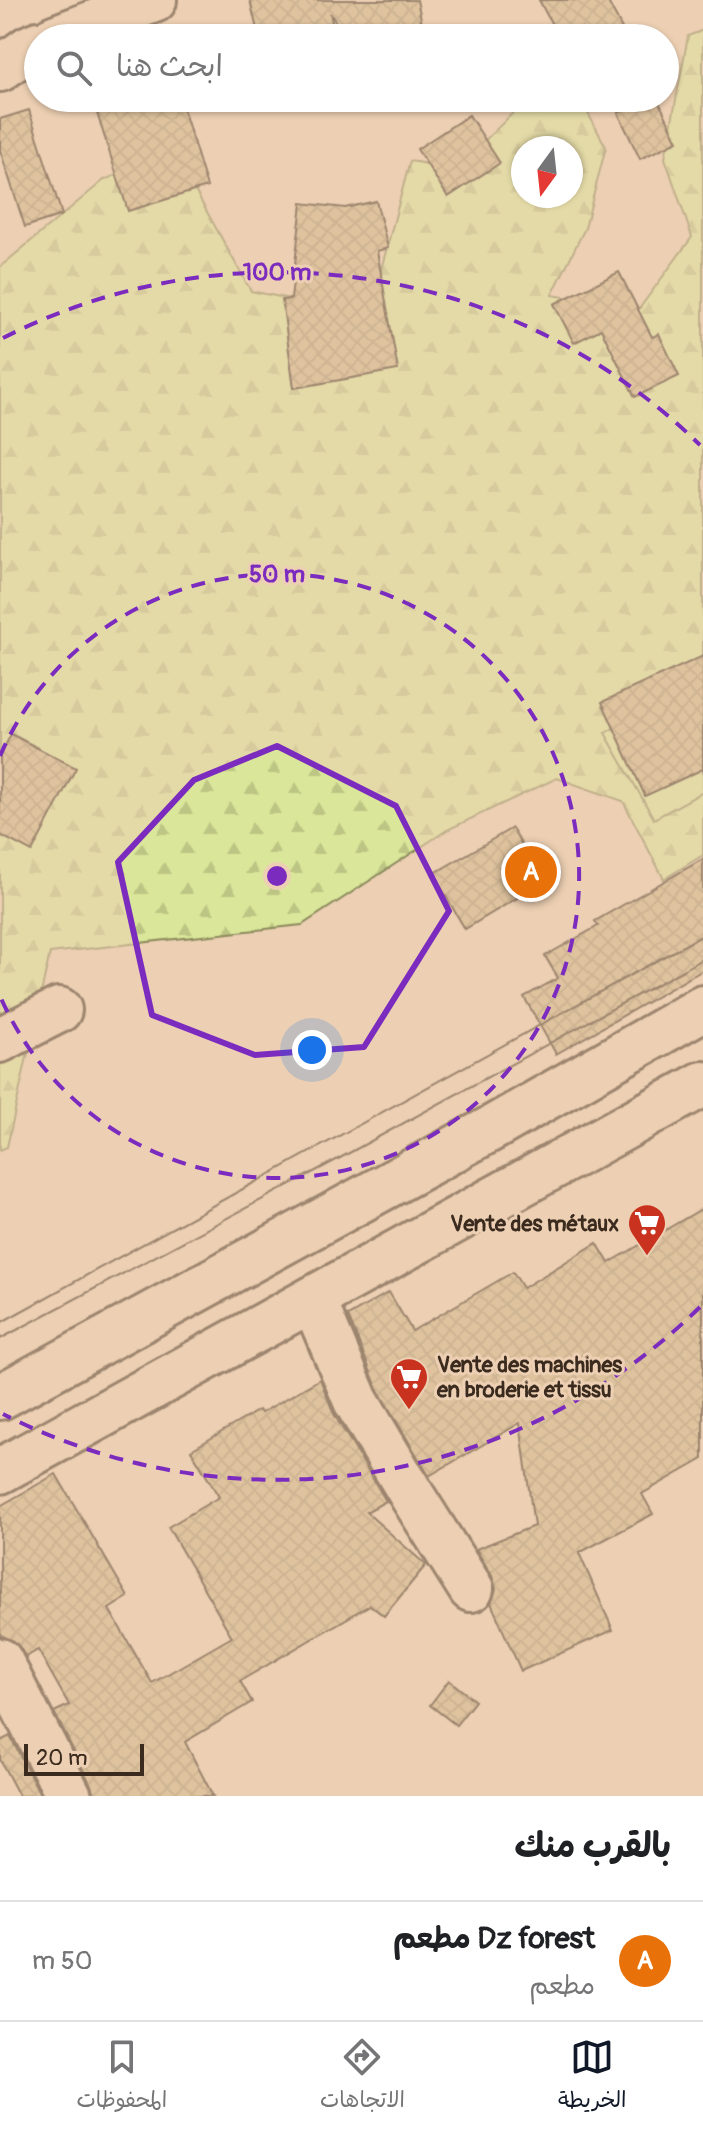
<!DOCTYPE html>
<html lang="ar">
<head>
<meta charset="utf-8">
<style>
	:root { --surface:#fff; --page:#f6f6f6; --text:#202124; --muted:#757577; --line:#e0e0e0; --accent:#111827 }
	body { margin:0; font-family:Pangolin,"Playpen Sans Arabic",sans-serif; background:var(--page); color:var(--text); direction:rtl }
	.compass { position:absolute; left:511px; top:136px; width:72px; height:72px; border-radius:50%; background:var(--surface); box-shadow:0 2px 6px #0004; rotate:195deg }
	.scale { position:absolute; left:24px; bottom:20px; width:120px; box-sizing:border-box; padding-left:8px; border:4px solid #3b2a1e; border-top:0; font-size:22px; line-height:28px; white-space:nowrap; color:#3b2a1e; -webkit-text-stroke:6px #edd0b3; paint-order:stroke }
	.you { position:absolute; left:312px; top:1050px; width:28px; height:28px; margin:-20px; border:6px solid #fff; border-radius:50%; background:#1a73e8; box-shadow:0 0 0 12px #1a73e833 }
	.badge { display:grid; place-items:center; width:52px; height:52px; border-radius:50%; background:var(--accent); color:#fff; font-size:26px; font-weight:700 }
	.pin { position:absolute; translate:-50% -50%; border:4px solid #fff; box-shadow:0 2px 8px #0006 }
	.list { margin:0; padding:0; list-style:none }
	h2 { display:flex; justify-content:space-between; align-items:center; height:104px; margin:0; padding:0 32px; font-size:34px }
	h2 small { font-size:26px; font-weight:400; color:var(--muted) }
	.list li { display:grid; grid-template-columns:52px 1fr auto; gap:24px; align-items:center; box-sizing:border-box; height:120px; padding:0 32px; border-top:2px solid var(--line) }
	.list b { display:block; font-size:30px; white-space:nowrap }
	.list p { margin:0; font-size:26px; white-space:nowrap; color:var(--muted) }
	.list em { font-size:26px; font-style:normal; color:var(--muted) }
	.icon { flex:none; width:44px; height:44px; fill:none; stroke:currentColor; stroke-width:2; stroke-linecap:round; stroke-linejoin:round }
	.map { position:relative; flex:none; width:703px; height:1796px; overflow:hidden; direction:ltr }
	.search { position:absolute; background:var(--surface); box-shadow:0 2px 6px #0004; left:24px; right:24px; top:24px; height:88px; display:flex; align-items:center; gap:20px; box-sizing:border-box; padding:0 28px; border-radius:44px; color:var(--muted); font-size:30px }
	.sheet { height:224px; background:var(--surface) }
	nav { display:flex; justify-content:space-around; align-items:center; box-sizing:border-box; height:112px; border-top:2px solid var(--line); background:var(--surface); font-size:22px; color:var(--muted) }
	nav a { display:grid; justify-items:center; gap:4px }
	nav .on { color:var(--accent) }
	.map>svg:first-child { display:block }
	.forest { fill:url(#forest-firs); stroke:#8a885c; stroke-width:2; fill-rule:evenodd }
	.pitch { fill:#dae699; stroke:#8a885c; stroke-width:2 }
	.building { fill:url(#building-cross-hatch); stroke:#3b2a1e; stroke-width:2 }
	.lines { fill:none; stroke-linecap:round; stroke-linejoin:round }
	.minor-casing { stroke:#3b2a1e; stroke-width:50 }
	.major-casing { stroke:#3b2a1e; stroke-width:50 }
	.minor { stroke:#edd0b3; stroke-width:44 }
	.major { stroke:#edd0b3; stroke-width:44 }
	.tram { stroke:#3b2a1e; stroke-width:2 }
	.marked { fill:none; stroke:#7b2cbf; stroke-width:6; stroke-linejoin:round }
	.ring { fill:none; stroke:#7b2cbf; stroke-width:4; stroke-dasharray:14 10 }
	.labels { text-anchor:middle; stroke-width:6; stroke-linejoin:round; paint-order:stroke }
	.poi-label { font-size:22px; font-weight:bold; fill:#3b2a1e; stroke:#edd0b3; text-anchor:end }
	.centre { fill:#7b2cbf; stroke:#edd0b3; stroke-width:4 }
	.ring-label { font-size:24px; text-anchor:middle; font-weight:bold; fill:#7b2cbf; stroke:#edd0b3; stroke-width:6; stroke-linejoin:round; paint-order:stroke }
</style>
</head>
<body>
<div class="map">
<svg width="703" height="1796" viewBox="0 0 703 1796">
	<defs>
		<pattern id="forest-firs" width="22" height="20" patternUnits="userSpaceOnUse" patternTransform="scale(2)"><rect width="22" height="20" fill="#dae699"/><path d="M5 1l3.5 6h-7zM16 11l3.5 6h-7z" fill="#bcc583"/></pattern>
		<pattern id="building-cross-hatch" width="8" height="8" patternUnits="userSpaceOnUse" patternTransform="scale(2)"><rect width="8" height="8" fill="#ceb485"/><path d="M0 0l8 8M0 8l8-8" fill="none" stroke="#a8936c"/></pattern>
	</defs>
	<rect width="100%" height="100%" fill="#edd0b3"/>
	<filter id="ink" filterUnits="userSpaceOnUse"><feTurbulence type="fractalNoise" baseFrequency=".0125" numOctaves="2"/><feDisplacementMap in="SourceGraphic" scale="16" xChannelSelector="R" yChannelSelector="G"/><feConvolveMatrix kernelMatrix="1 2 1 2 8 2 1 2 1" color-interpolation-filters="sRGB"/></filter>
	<g filter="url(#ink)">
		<path class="forest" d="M703,30V855L664,879L623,801L557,778L447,830L302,925L50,953L7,1147L0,1150V267L104,180L173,151L251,291L324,306L379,277L410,161L456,169L528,98H580L606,147L585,228L552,295L639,309L692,237L665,158L688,36ZM523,148H571V196H523Z"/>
		<path class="pitch" d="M703,678V792L654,819L605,733Z"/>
		<g class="building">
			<path d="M250,0H417L425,38H346L330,13L336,38H259Z"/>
			<path d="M539,0H607L627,38H559Z"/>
			<path d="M156,26L160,38H124Z"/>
			<path d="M99,98H180L207,187L128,211L97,113L104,111Z"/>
			<path d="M649,98H657L678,141L640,159L618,113Z"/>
			<path d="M29,110L62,215L25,227L0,150V119Z"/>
			<path d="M469,115L500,163L448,197L417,149Z"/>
			<path d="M376,201L388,248L377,251L398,370L294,388L282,300L291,299L302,203L345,208Z"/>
			<path d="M619,272L652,337L659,334L679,376L635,397L601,329L574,343L554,304Z"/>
			<path d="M703,656V769L645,796L602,702Z"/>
			<path d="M11,734L76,768L32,852L0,835V756Z"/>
			<path d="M512,828L544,882L465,929L433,874Z"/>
			<path d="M703,859V970L556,1054L524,997L558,978L545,956L598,926L595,921Z"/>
			<path d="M703,1208V1459L642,1494L653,1514L579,1553L613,1630L521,1671L491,1603L496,1589L492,1576L476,1549L534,1526L520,1423L429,1476L378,1390L348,1316L389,1292L412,1331L513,1272L523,1288L597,1243L609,1263Z"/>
			<path d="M320,1379L334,1414L386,1501L366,1512L426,1565L384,1616L370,1605L240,1681L252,1702L185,1742L213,1796H94L91,1785L54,1712L69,1705L38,1650L26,1657L14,1641L2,1636L0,1632V1506L56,1474L128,1597L109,1609L152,1683L232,1637L168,1527L219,1497L191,1450L259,1410L261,1413Z"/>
			<path d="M449,1680L475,1701L456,1725L430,1705Z"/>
			<path d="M10,1736L41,1796H19L0,1760V1741Z"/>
		</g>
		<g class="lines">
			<defs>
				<g id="minor">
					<path d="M54,38L154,0"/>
					<path d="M0,69L29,48L38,44"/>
					<path d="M0,1040L59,1010"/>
					<path d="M313,1299L356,1401L413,1497L471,1589"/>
					<path d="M0,1661L69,1796"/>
				</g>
				<g id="major">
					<path d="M0,1397L496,1126L703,1008"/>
					<path d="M0,1471L703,1084"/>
				</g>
			</defs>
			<use href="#minor" class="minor-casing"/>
			<use href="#major" class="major-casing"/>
			<use href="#minor" class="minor"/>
			<use href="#major" class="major"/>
			<g class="tram">
				<path d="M0,1323L703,935"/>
				<path d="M0,1339L340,1158L703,959"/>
			</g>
		</g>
	</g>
	<path d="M0 0H703V1796H0ZM277,746L396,806L449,911L364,1047L255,1055L152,1015L118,862L194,780Z" fill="#edd0b3" fill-opacity=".55" fill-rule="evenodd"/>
	<path class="marked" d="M277,746L396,806L449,911L364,1047L255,1055L152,1015L118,862L194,780Z"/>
	<g class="ring">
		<path d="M0 756A302 302 0 1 1 0 996"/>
		<path d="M700 1307A604 604 0 0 1 3 1414M3 338A604 604 0 0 1 700 445"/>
	</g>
	<defs>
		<symbol id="supermarket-pin" viewBox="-11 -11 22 30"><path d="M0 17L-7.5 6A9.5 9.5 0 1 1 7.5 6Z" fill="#c8321e" stroke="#edd0b3"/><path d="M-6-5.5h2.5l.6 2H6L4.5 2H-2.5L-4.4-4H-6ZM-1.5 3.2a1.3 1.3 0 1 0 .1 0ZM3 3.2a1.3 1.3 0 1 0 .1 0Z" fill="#fff"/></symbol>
	</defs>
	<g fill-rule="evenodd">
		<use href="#supermarket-pin" x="625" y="1201" width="44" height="60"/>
		<use href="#supermarket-pin" x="387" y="1355" width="44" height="60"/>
	</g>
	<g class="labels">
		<g class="poi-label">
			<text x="619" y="1231">Vente des métaux</text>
			<text x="437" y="1372" text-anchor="start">Vente des machines<tspan x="437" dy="25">en broderie et tissu</tspan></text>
		</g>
	</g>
	<circle cx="277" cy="876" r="12" class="centre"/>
	<g class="ring-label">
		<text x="277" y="280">100 m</text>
		<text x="277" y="582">50 m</text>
	</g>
</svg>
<svg class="compass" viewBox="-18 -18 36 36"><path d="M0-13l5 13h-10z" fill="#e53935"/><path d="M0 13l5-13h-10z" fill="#757577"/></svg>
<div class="scale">20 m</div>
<div class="you"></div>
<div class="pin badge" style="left:531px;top:872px;background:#e8710a">A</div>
<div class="search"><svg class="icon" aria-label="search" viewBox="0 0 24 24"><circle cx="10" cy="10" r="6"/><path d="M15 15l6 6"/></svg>ابحث هنا</div>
</div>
<section class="sheet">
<h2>بالقرب منك<small></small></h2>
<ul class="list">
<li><span class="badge" style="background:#e8710a">A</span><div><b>Dz forest مطعم</b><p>مطعم</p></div><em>50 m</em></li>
</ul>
</section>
<nav>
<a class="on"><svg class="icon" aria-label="map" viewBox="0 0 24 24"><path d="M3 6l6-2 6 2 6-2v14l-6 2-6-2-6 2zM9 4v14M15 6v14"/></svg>الخريطة</a>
<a><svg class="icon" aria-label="directions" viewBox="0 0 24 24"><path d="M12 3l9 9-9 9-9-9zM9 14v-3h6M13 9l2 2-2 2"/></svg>الاتجاهات</a>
<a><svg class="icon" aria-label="saved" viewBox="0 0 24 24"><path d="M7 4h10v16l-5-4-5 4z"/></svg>المحفوظات</a>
</nav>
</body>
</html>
